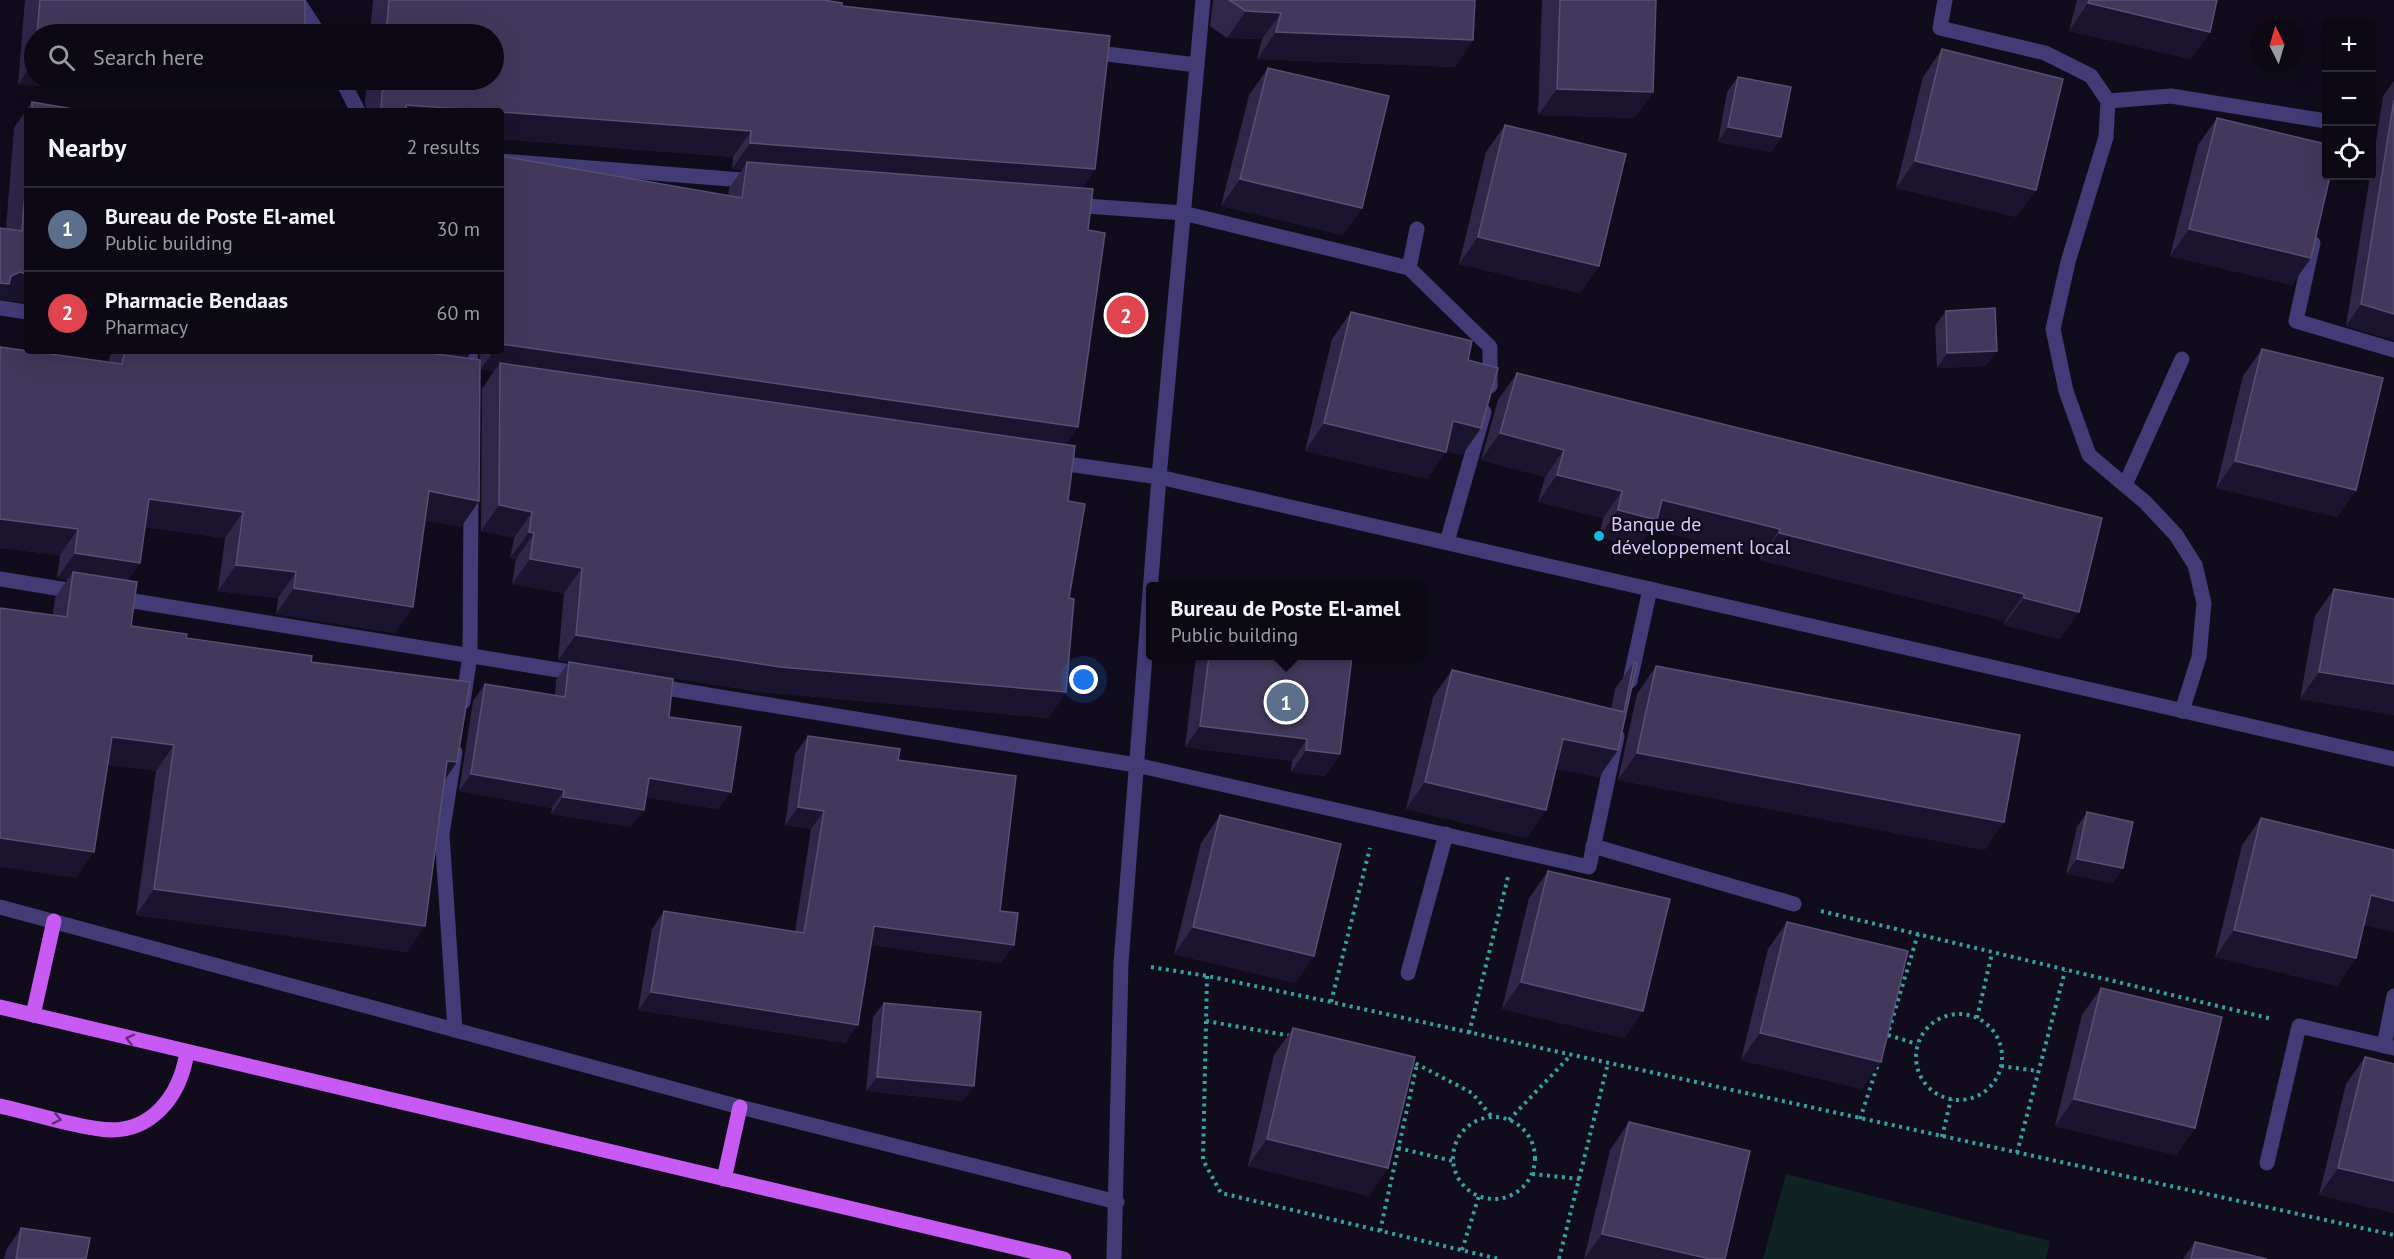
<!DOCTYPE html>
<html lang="en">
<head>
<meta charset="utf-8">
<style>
	:root { --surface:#0c0914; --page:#15121d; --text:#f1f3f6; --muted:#9a9aa0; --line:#2c2a34; --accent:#db2777 }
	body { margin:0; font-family:"PT Sans",sans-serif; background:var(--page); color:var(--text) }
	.controls { position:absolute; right:18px; top:18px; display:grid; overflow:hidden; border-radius:6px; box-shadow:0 6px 24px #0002 }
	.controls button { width:54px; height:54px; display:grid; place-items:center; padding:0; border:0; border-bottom:2px solid var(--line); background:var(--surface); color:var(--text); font:30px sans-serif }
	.compass { position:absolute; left:2250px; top:18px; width:54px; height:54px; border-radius:50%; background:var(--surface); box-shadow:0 6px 24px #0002; rotate:355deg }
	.you { position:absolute; left:1084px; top:680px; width:21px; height:21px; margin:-15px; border:4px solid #fff; border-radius:50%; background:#1a73e8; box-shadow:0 0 0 9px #1a73e833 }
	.badge { display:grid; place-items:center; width:39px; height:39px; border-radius:50%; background:var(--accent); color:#fff; font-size:20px; font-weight:700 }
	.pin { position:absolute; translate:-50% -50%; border:3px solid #fff; box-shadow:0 2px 6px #0006 }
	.popup { position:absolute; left:1146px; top:582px; width:279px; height:78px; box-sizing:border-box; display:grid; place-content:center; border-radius:6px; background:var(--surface); filter:drop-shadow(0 2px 4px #0005); font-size:20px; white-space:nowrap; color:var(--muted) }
	.popup b { font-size:22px; color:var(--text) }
	.popup::after { content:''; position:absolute; left:50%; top:100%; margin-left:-12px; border:12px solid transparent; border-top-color:var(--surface) }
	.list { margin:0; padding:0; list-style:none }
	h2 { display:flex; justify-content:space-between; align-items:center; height:78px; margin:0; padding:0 24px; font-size:26px }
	h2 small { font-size:20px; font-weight:400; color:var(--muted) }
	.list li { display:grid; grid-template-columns:39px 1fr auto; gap:18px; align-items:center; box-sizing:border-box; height:84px; padding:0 24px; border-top:2px solid var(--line) }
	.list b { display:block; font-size:22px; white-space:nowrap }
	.list p { margin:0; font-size:20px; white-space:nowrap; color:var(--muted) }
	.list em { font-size:20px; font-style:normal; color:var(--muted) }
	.icon { flex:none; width:33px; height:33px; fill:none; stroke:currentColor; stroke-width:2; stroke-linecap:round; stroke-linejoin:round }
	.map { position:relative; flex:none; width:2394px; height:1259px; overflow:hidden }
	.search { position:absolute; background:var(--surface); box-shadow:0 6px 24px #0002; left:24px; top:24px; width:480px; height:66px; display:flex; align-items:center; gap:15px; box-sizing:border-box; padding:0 21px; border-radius:33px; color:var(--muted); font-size:22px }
	.panel { position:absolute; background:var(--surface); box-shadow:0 6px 24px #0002; left:24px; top:108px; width:480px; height:246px; border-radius:6px }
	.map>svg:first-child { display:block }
	.green { fill:#102324 }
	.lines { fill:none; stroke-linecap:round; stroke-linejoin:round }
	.path { stroke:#36a1a3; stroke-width:4; stroke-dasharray:3 4.5; stroke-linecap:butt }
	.minor { stroke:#423b76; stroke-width:15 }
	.primary { stroke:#c65af2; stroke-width:15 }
	.wall { fill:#2f2648 }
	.shaded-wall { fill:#1b142e }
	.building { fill:#41385b; stroke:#584f74; stroke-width:1.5 }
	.oneway { stroke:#622f7c }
	.poi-dot { fill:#12badf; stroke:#100c1b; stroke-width:2 }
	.labels { text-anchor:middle; stroke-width:4.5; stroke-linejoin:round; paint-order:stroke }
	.poi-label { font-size:20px; fill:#d4cafb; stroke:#100c1b; text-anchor:start }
</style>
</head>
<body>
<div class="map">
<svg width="2394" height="1259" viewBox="0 0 2394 1259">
	<rect width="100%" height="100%" fill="#100c1b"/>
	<path class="green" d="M1786,1174L2050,1241L2046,1259H1763Z"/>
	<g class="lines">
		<g class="path">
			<path d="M1821,911L2272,1019"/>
			<path d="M1151,967L1207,976L1331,1002L2394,1235"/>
			<path d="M1207,976L1203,1160L1221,1193L1499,1259"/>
			<path d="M1331,1002L1370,848"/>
			<circle cx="1959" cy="1057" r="43"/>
			<path d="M1977,1018L1992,953"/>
			<path d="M1206,1021L1291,1036"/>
			<path d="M1469,1033L1508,877"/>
			<path d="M1888,1035L1917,1044"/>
			<path d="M1887,1037L1918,934"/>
			<path d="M1409,1060L1472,1093L1492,1117"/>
			<path d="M2001,1066L2038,1071"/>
			<circle cx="1494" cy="1158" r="41"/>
			<path d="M1860,1119L1878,1064"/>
			<path d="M1509,1120L1570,1056"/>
			<path d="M1942,1137L1951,1099"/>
			<path d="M1398,1148L1453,1161"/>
			<path d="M2017,1153L2065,971"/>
			<path d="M1532,1174L1580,1179"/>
			<path d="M1380,1231L1417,1064"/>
			<path d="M1462,1250L1479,1196"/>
			<path d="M1559,1259L1608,1063"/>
		</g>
		<g class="minor">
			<path d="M297,0L319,34"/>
			<path d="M1203,0L1159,477L2394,759"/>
			<path d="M1945,0L1940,28L2045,53L2091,76L2108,101L2106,137L2068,262L2053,329L2066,391L2089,455L2145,502L2176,535L2195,565L2204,603L2199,657L2182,711"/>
			<path d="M1090,52L1197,65"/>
			<path d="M342,80L358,111"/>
			<path d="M2108,101L2171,96L2326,121"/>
			<path d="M501,161L755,181"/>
			<path d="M1072,205L1183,213L1409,268"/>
			<path d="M1417,229L1409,268L1490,347V386"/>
			<path d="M2313,243L2296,321L2394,350"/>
			<path d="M0,308L27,312"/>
			<path d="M470,351L472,378"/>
			<path d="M1053,462L1159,477L1121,963L1114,1259"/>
			<path d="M2125,485L2182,359"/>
			<path d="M1447,542L1484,412"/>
			<path d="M0,579L80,592"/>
			<path d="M115,598L583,674"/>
			<path d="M1630,681L1650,589"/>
			<path d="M654,686L1136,765L1589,867L1617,736"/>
			<path d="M463,702L470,656L471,492"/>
			<path d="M455,752L442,834L455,1030"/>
			<path d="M1593,846L1794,904"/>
			<path d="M0,907L740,1107L1117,1202"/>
			<path d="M1408,973L1446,834"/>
			<path d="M2384,1046L2394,996"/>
			<path d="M2267,1163L2299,1026L2394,1048"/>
		</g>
		<g class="primary">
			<path d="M0,1007L1064,1259"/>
			<path d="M33,1015L54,921"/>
			<path d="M0,1106C33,1113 66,1125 100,1129C150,1136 180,1097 187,1052"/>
			<path d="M724,1179L740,1107"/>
		</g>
	</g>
	<g class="wall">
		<path d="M25,0H305V34H34V80H294L287,90L18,85Z"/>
		<path d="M373,0H831V1L842,6L1095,169L1082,188L1066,445L1068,501L1069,598L1066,692L1048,718L762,692L558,660L564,593L512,584L516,559L510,558L514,538L481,531L482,389L494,371L481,369L480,363L479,501L461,527L425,520L413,607L395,633L276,614L278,598L218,591L225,538L145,527L127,581L131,626L186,638L311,662L457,762L444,781L407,952L136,915L156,771L107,764L76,878L53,615L55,598L67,580L57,578L60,555L0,548V347L109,362L111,351H472L467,358L480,360L479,351H501L728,196L729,188L742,170L732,169L733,157L501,139V111H367L365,103L367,80H494V34H370Z"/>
		<path d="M1213,0H1475L1473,40L1455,67L1257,59L1262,39L1227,38L1210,26Z"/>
		<path d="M1542,0H1656L1653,92L1634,118L1538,115Z"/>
		<path d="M2077,0H2217L2210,32L2191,59L2069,31Z"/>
		<path d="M1942,49L2017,217L1896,188L1923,77Z"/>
		<path d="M1268,68L1362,208L1343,235L1221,206L1249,95Z"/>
		<path d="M1738,77L1781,137L1771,152L1718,142L1727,92Z"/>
		<path d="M2394,81V340L2346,326L2370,176H2372V168L2383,96Z"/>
		<path d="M32,102L85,111H27V303L0,299V228L6,229L14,128Z"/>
		<path d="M2217,118L2311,258L2292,285L2170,256L2198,145Z"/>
		<path d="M1505,125L1599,266L1580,293L1459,264L1486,152Z"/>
		<path d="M1946,311L1986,366L1937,368L1935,326Z"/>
		<path d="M1351,312L1468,360L1481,428L1462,455L1446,451L1427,479L1305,451L1332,339Z"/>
		<path d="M2262,349L2356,490L2337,517L2216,488L2243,376Z"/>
		<path d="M1517,373L2102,518L2060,639L2004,625L2005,621L1760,560L1761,556L1651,529L1638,547L1599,537L1603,518L1538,502L1545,477L1481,460L1498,400Z"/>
		<path d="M2334,589L2394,599V715L2300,699L2315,616Z"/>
		<path d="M1196,656H1352L1340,754L1325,776L1291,772L1292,761L1185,747Z"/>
		<path d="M569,662L669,717L731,792L718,809L646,797L631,827L551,814L552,808L459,791L473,701L485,684L555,696L556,680Z"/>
		<path d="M1634,662L1618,750L1599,777L1556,769L1527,838L1406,809L1433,697L1452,670L1611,709L1615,689Z"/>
		<path d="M1656,666L1985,850L1618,780L1637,694Z"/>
		<path d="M808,736L898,760L1000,911L1001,963L871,945L846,1043L638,1010L652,929L664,911L795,932L811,829L785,825L795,754Z"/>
		<path d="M2087,812L2113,883L2066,874L2077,827Z"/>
		<path d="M1220,815L1314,956L1295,983L1174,954L1201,843Z"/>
		<path d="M2261,818L2364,925L2356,958L2337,986L2215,957L2242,845Z"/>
		<path d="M1548,871L1643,1011L1624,1038L1502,1009L1529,898Z"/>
		<path d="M1787,922L1862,1089L1741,1060L1768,949Z"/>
		<path d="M2101,988L2195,1128L2176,1155L2055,1126L2082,1015Z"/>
		<path d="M884,1003L963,1101L866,1091L873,1017Z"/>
		<path d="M1293,1028L1388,1168L1369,1196L1248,1166L1274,1055Z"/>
		<path d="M2365,1057L2394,1213L2319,1195L2346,1084Z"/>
		<path d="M1629,1122L1725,1259H1584L1610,1150Z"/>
		<path d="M21,1228L86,1259H4L6,1250Z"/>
		<path d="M2195,1242L2267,1259H2183Z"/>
	</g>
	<g class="shaded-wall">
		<path d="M2088,3L2210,32L2191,59L2069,31Z"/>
		<path d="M1246,11L1281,13L1262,39L1227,38Z"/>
		<path d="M1276,32L1473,40L1455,67L1257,59Z"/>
		<path d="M34,61V80H294L287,90L18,85Z"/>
		<path d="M1557,89L1653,92L1634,118L1538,115Z"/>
		<path d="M406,105L490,111H402Z"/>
		<path d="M501,112L751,131L733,157L501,139Z"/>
		<path d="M1728,127L1781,137L1771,152L1718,142Z"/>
		<path d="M750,143L1095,169L1077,195L747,162L742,170L732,169Z"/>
		<path d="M1915,161L2036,190L2017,217L1896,188Z"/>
		<path d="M1240,179L1362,208L1343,235L1221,206Z"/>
		<path d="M2189,229L2311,258L2292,285L2170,256Z"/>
		<path d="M1478,237L1599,266L1580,293L1459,264Z"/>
		<path d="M20,272L27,274V303L0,299V283L11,276Z"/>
		<path d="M2361,304L2394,314V340L2346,326Z"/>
		<path d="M501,344L1078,427L1060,453L500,363L494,371L481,369L494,351H501Z"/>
		<path d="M354,351H472L461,366Z"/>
		<path d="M1997,351L1986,366L1937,368L1947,353Z"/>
		<path d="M1453,421L1481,428L1462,455L1434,448Z"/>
		<path d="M1324,423L1446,452L1427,479L1305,451Z"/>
		<path d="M1500,433L1564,450L1545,477L1481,460Z"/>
		<path d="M2235,461L2356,490L2337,517L2216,488Z"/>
		<path d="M1557,475L1622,491L1603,518L1538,502Z"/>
		<path d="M429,491L479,501L461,527L411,517Z"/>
		<path d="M149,499L243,512L225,538L130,525Z"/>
		<path d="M1662,500L1780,529L1761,556L1651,529L1638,547L1599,537L1618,510Z"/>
		<path d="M499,505L532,512L514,538L481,531Z"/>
		<path d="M0,519L78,529L60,555L0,548Z"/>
		<path d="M529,532L534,533L516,559L510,558Z"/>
		<path d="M1779,533L2024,594L2005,621L1760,560Z"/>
		<path d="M75,553L140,563L122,589L73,572L67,580L57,578Z"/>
		<path d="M530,559L582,568L564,593L512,584Z"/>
		<path d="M236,565L296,572L278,598L218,591Z"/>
		<path d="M294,588L413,607L395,633L276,614Z"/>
		<path d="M2024,598L2079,612L2060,639L2004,625Z"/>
		<path d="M576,635L1066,692L1048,718L762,692L558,660Z"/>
		<path d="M2319,672L2394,684V715L2300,699Z"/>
		<path d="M1200,726L1307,739L1292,761L1185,747Z"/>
		<path d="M112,737L174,745L156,771L93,763Z"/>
		<path d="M1563,739L1618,750L1599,777L1544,767Z"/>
		<path d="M1306,750L1340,754L1325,776L1291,772Z"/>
		<path d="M1637,753L2004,822L1985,850L1618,780Z"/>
		<path d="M447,761L457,762L439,788Z"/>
		<path d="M471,774L564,790L552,808L459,791Z"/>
		<path d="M649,778L731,792L718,809L636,796Z"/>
		<path d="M1425,782L1546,810L1527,838L1406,809Z"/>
		<path d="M563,797L644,810L631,827L551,814Z"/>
		<path d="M798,807L824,811L811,829L785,825Z"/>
		<path d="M0,838L94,852L76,878L0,867Z"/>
		<path d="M2077,859L2123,868L2113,883L2066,874Z"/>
		<path d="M154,889L425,926L407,952L136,915Z"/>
		<path d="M2371,895L2394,901V932L2352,923Z"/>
		<path d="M874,926L1014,945L1001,963L862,944Z"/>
		<path d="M1193,927L1314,956L1295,983L1174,954Z"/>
		<path d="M2234,930L2356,958L2337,986L2215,957Z"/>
		<path d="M1521,982L1643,1011L1624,1038L1502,1009Z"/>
		<path d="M651,992L858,1025L846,1043L638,1010Z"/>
		<path d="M1760,1033L1881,1062L1862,1089L1741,1060Z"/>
		<path d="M877,1077L974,1086L963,1101L866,1091Z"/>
		<path d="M2074,1099L2195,1128L2176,1155L2055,1126Z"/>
		<path d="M1267,1139L1388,1168L1369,1196L1248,1166Z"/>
		<path d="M2338,1168L2394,1181V1213L2319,1195Z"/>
		<path d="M1602,1234L1710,1259H1584Z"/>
	</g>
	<g class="building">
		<path d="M40,0H305V34H37Z"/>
		<path d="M389,0H823L842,3V6L1110,36L1095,169L750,143L751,131L501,112V111H490L406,105L407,111H381L382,93L386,86L384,80H494V34H386Z"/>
		<path d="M1229,0H1475L1473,40L1276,32L1281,13L1246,11Z"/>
		<path d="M1560,0H1656L1653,92L1557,89Z"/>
		<path d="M2089,0H2217L2210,32L2088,3Z"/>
		<path d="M1942,49L2063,79L2036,190L1915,161Z"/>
		<path d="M1268,68L1389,96L1362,208L1240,179Z"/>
		<path d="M1738,77L1791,87L1781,137L1728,127Z"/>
		<path d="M2394,100V314L2361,304Z"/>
		<path d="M32,102L85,111H32Z"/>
		<path d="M2217,118L2326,144V176H2330L2311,258L2189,229Z"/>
		<path d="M1505,125L1626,154L1599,266L1478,237Z"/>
		<path d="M501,156L742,198L747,162L1093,189L1088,230L1105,233L1078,427L501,344Z"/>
		<path d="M27,167V274L20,272L11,276L9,284L0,283V228L22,231Z"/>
		<path d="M1995,308L1997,351L1947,353L1946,311Z"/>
		<path d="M1351,312L1472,341L1468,360L1498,368L1481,428L1453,421L1446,452L1324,423Z"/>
		<path d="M0,347L122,364L125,351H415L480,360L479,501L429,491L413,607L294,588L296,572L236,565L243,512L149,499L140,563L75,553L78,529L0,519Z"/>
		<path d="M2262,349L2383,378L2356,490L2235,461Z"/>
		<path d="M500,363L1075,446L1068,501L1085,504L1069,598L1074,599L1066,692L780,667L576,635L582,568L530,559L534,533L529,532L532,512L499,505Z"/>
		<path d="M1517,373L2102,518L2079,612L2024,598V594L1779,533L1780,529L1662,500L1657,520L1618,510L1622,491L1557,475L1564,450L1500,433Z"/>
		<path d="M73,572L137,582L131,626L187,634L186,638L312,656L311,662L470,682L457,762L447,761L425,926L154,889L174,745L112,737L94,852L0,838V608L67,617Z"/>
		<path d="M2334,589L2394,599V684L2319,672Z"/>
		<path d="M1209,656H1352L1340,754L1306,750L1307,739L1200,726Z"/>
		<path d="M569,662L673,679L669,717L741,727L731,792L649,778L644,810L563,797L564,790L471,774L485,684L565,697Z"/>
		<path d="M1634,662L1637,663L1618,750L1563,739L1546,810L1425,782L1452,670L1624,712Z"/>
		<path d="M1656,666L2020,735L2004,822L1637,753Z"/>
		<path d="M808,736L900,749L898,760L1016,776L1000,911L1018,913L1014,945L874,926L858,1025L651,992L664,911L804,933L824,811L798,807Z"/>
		<path d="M2087,812L2133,822L2123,868L2077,859Z"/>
		<path d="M1220,815L1341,844L1314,956L1193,927Z"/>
		<path d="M2261,818L2394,850V901L2371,895L2356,958L2234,930Z"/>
		<path d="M1548,871L1670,899L1643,1011L1521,982Z"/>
		<path d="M1787,922L1908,951L1881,1062L1760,1033Z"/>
		<path d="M2101,988L2222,1017L2195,1128L2074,1099Z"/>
		<path d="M884,1003L981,1012L974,1086L877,1077Z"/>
		<path d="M1293,1028L1415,1057L1388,1168L1267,1139Z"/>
		<path d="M2365,1057L2394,1064V1181L2338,1168Z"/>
		<path d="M1629,1122L1750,1151L1725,1259H1710L1602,1234Z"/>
		<path d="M21,1228L90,1238L86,1259H16Z"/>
		<path d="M2195,1242L2267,1259H2191Z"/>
	</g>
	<defs><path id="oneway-chevron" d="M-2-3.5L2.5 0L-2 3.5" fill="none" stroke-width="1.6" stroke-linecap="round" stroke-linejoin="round" transform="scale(1.5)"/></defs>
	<g class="oneway">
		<use href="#oneway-chevron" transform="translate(130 1039) rotate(-166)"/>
		<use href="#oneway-chevron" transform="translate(57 1119) rotate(13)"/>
	</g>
	<circle class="poi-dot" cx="1599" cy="536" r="6"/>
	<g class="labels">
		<g class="poi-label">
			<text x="1611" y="531">Banque de<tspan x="1611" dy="23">développement local</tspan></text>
		</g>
	</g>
</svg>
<div class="controls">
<button>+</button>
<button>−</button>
<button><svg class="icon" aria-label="locate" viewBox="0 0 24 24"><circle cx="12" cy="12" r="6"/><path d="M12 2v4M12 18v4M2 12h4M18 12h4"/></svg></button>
</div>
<svg class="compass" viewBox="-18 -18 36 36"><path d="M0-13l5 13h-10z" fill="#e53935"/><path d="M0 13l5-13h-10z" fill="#9a9aa0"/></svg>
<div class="you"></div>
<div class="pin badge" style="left:1286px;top:702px;background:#5c6f8a">1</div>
<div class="popup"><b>Bureau de Poste El-amel</b>Public building</div>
<div class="pin badge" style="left:1126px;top:315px;background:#e0444e">2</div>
<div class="search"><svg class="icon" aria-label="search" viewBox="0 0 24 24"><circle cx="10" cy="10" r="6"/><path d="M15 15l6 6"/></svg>Search here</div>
<section class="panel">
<h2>Nearby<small>2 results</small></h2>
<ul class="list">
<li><span class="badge" style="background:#5c6f8a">1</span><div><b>Bureau de Poste El-amel</b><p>Public building</p></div><em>30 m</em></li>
<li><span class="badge" style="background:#e0444e">2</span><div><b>Pharmacie Bendaas</b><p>Pharmacy</p></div><em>60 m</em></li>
</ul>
</section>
</div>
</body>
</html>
